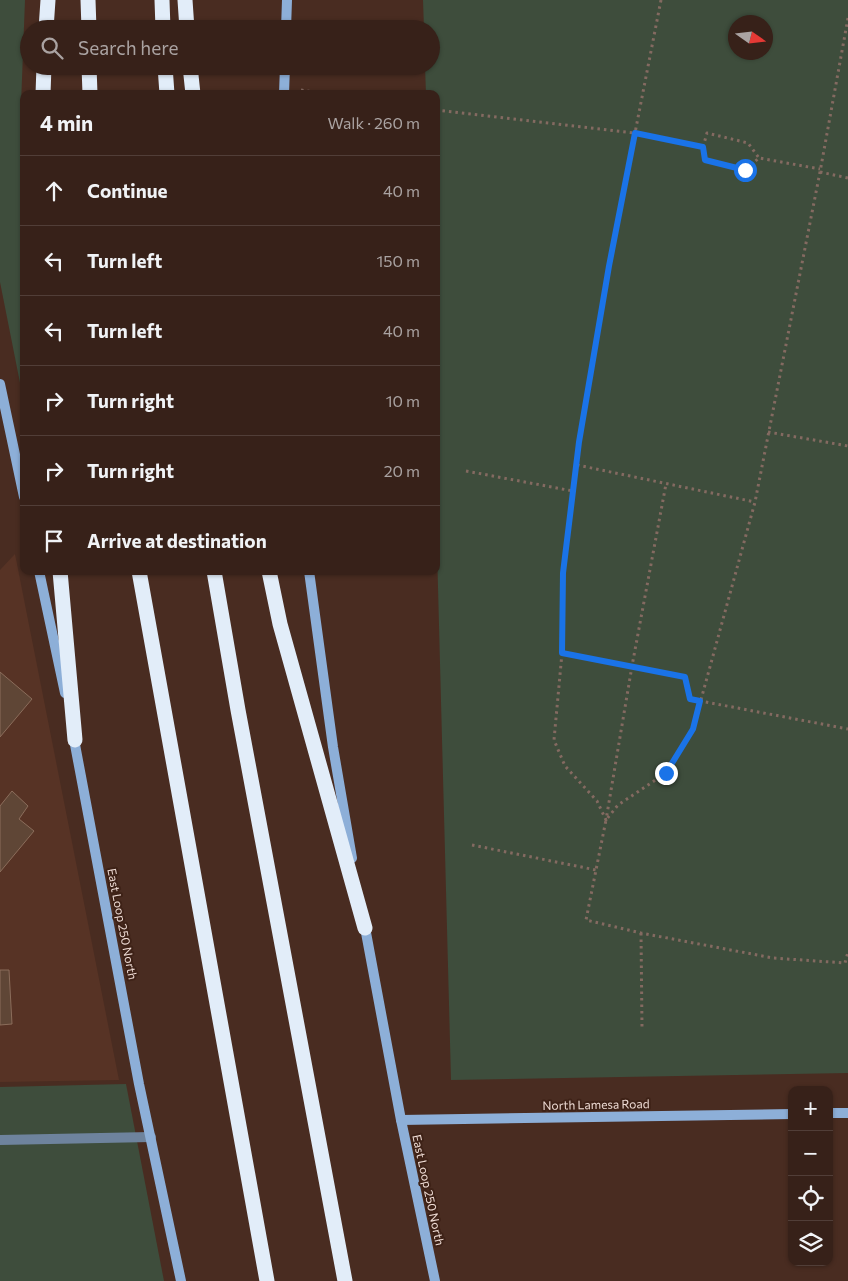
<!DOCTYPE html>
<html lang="en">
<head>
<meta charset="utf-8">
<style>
	:root { --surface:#372119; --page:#3e2922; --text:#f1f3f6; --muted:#aaa3a2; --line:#513e38 }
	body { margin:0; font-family:Commissioner,sans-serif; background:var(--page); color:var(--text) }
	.controls { position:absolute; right:15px; bottom:15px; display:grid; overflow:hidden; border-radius:10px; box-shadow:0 1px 4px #0004 }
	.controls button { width:45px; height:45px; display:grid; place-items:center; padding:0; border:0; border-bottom:1px solid var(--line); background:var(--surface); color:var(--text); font:25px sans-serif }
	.compass { position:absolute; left:728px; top:15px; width:45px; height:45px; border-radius:50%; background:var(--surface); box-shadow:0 1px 4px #0004; rotate:104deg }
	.stop { position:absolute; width:15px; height:15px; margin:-11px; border:4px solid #1a73e8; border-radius:50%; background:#fff }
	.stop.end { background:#1a73e8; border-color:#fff; box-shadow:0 1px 5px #0008 }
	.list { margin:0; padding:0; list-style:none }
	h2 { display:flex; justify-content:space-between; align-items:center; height:65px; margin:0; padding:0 20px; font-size:21px }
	h2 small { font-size:16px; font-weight:400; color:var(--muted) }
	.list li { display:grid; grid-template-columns:32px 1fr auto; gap:15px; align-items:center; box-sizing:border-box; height:70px; padding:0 20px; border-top:1px solid var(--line) }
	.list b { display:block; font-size:19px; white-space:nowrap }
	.list em { font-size:16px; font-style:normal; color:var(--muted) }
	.icon { flex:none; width:28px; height:28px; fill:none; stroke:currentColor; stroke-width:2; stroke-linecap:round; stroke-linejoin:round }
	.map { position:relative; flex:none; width:848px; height:1281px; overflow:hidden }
	.search { position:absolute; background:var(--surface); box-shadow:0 1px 4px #0004; left:20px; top:20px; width:420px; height:55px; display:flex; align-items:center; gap:12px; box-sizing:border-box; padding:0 18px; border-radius:28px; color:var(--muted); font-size:19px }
	.panel { position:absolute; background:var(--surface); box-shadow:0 1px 4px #0004; left:20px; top:90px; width:420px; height:485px; border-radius:10px }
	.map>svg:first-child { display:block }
	.built { fill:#573325 }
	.green { fill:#3e4d3c; fill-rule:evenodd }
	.building { fill:#5f4636; stroke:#8b6d5b }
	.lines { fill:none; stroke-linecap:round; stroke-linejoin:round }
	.path { stroke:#846a61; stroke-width:3; stroke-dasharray:2.5 4; stroke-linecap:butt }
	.lane { stroke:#6e839d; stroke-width:10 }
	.secondary { stroke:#8dafd8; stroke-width:10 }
	.highway { stroke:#e2edf9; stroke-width:15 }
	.route { stroke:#1a73e8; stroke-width:6 }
	.labels { text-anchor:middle; stroke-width:4; stroke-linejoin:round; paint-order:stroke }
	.street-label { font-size:12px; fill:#eedbd4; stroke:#3e2217 }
</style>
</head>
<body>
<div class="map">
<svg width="848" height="1281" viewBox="0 0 848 1281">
	<rect width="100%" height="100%" fill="#492c21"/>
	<path class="built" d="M15,554L119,1080L0,1082V570Z"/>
	<g class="green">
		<path d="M0,0H25L20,131L24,256V403L0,282Z"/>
		<path d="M423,0H848V1073L451,1080L436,511V94H426L425,66H431V29H424ZM766,22V52H736V22Z"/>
		<path d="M126,1084L164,1281H0V1087Z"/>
	</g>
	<g class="building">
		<path d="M0,672L32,699L0,737Z"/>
		<path d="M12,791L28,806L19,819L34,831L0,872V806Z"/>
		<path d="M0,970H9L12,1024L0,1025Z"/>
	</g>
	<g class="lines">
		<g class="path">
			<path d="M661,0L609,266L579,442L563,573L562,653L685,677L690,699L848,729"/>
			<path d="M848,18L820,172L755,502L693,729L666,773L618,805L606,820L586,920L641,933L773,958L845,963L848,952"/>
			<path d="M301,90L325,94"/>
			<path d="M436,110L635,133L703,147L705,160L745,170L759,158L820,169"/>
			<path d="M703,147L707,133L748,143L759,158"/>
			<path d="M820,172L848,178"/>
			<path d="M768,432L848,446"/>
			<path d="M577,465L755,502"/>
			<path d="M466,471L573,491"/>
			<path d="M562,653L554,740L565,766L597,801L606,820L632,666L666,484"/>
			<path d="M472,845L596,870"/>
			<path d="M641,933L642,1027"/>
		</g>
		<path class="lane" d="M0,1140L151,1137"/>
		<g class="secondary">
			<path d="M286,29L287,0"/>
			<path d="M284,94L285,66"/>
			<path d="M0,384L24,497"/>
			<path d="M39,571L65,693"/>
			<path d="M309,571L333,747L352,858"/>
			<path d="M73,734L139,1084L181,1281"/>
			<path d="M364,922L401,1120L435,1281"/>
			<path d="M829,1113H848"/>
			<path d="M401,1120L792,1114"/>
		</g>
		<g class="highway">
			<path d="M88,0L89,29"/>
			<path d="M162,0L163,29"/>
			<path d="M185,0L187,29"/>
			<path d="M46,29L48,0"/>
			<path d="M89,66L90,94"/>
			<path d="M165,66L167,94"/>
			<path d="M190,66L193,94"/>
			<path d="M43,94L44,66"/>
			<path d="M60,571L75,740"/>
			<path d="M139,571L267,1281"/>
			<path d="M214,571L238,710L345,1281"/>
			<path d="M269,571L280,624L365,928"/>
		</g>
	</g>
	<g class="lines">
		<path class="route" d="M666,773L693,729L700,701L690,699L685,677L562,653L563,573L579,442L609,266L635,133L703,147L705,160L745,170"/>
	</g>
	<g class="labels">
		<g class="street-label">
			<text transform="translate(122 924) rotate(79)" y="4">East Loop 250 North</text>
			<text transform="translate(596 1105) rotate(-1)" y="4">North Lamesa Road</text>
			<text transform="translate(428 1190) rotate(78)" y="4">East Loop 250 North</text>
		</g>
	</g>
</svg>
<div class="controls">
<button>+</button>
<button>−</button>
<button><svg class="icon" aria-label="locate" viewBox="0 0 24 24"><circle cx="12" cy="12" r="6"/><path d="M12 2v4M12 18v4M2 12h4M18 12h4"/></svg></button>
<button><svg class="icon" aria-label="layers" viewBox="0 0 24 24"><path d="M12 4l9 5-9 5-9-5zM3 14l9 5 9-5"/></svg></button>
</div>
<svg class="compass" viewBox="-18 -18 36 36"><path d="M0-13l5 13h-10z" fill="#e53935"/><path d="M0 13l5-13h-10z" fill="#aaa3a2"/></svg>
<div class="stop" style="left:745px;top:170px"></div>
<div class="stop end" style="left:666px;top:773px"></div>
<div class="search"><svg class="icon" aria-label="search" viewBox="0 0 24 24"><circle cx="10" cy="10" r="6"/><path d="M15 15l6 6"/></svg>Search here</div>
<section class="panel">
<h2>4 min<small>Walk · 260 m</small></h2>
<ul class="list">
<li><svg class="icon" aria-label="ahead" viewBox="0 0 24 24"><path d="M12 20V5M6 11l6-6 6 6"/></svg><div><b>Continue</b></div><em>40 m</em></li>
<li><svg class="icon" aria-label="left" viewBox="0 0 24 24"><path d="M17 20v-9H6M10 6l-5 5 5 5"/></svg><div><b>Turn left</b></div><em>150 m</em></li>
<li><svg class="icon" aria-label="left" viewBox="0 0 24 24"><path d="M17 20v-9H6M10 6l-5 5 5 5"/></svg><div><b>Turn left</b></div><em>40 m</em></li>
<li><svg class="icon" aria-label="right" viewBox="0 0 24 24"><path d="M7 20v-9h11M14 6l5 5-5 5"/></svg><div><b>Turn right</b></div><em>10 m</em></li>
<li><svg class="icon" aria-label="right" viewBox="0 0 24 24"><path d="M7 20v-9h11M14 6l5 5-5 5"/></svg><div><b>Turn right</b></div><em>20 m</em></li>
<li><svg class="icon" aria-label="arrive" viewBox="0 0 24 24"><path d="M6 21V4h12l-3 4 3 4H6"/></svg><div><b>Arrive at destination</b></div></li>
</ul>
</section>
</div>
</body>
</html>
